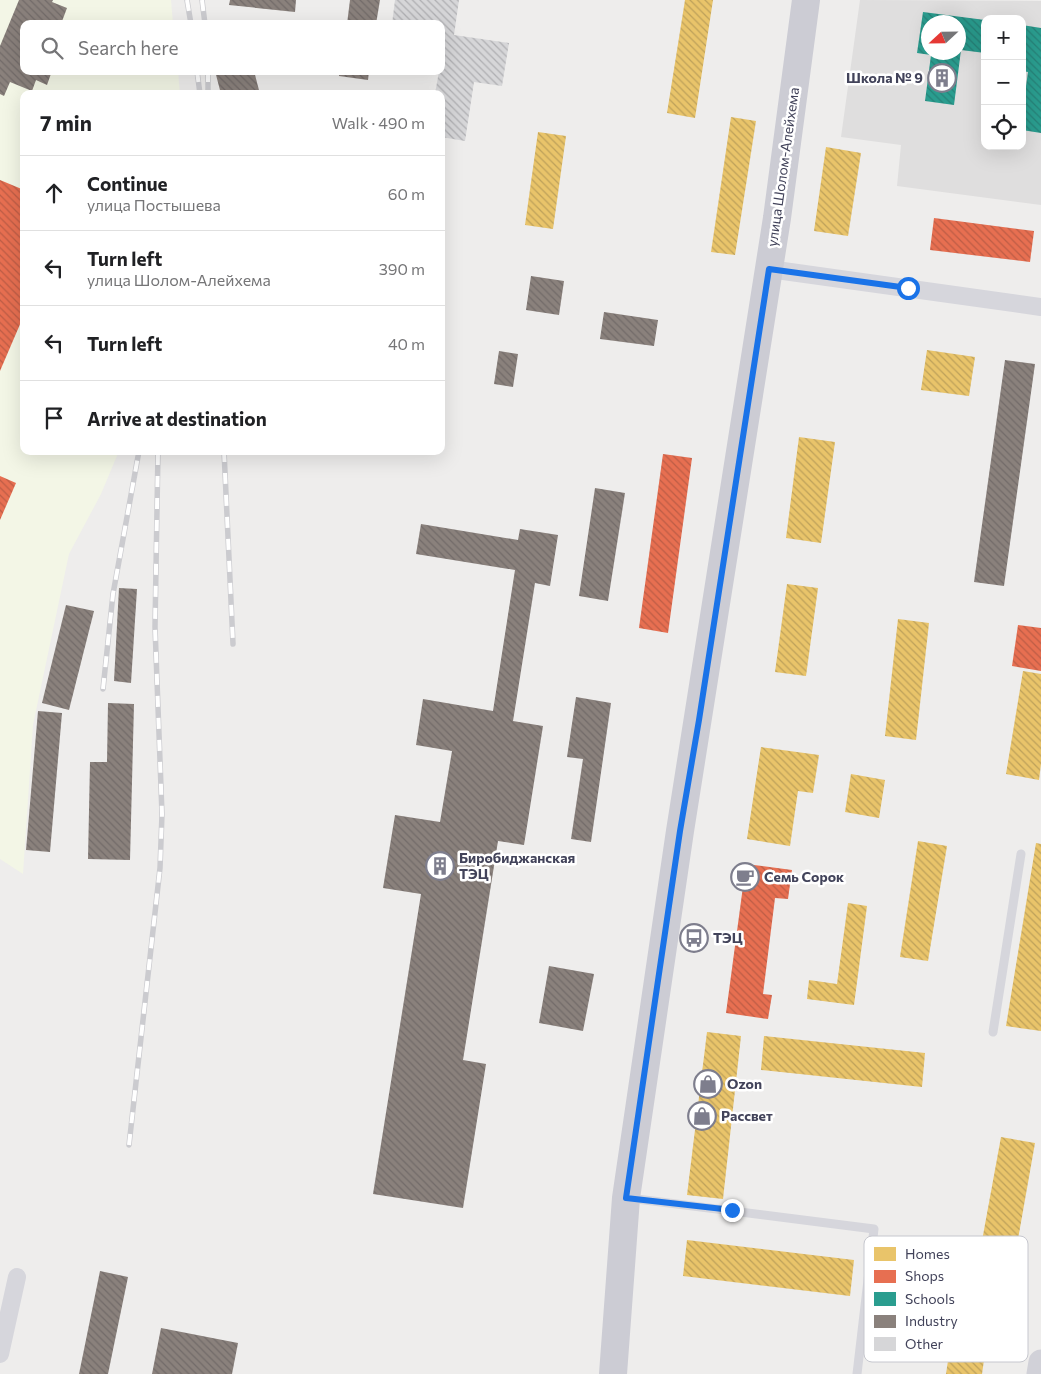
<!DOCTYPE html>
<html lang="en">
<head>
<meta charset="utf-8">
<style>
	:root { --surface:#fff; --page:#f2f2f2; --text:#202124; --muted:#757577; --line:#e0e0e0 }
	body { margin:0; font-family:Commissioner,sans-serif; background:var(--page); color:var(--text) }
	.controls { position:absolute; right:15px; top:15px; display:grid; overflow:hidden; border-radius:10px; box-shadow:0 5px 20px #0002 }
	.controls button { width:45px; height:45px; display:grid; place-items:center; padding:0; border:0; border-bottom:1px solid var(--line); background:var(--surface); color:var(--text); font:25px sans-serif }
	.compass { position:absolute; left:921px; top:15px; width:45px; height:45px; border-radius:50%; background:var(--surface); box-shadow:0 5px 20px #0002; rotate:248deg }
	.stop { position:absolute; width:15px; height:15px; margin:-11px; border:4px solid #1a73e8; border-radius:50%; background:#fff }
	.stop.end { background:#1a73e8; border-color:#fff; box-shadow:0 1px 5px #0008 }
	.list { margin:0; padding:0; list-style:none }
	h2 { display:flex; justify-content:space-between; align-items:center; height:65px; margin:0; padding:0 20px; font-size:21px }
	h2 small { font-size:16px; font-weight:400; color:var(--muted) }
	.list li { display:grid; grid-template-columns:32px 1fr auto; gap:15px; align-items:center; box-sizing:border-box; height:75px; padding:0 20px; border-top:1px solid var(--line) }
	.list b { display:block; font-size:19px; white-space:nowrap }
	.list p { margin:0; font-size:16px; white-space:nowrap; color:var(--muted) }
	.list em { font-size:16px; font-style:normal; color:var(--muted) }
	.icon { flex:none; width:28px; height:28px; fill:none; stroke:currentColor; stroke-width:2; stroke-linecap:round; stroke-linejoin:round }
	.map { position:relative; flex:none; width:1041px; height:1374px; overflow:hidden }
	.search { position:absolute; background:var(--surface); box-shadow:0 5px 20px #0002; left:20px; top:20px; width:425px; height:55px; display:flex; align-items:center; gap:12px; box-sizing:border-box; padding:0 18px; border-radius:10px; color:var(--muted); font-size:19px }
	.panel { position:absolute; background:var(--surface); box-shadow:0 5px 20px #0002; left:20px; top:90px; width:425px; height:365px; border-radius:10px }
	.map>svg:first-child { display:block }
	.commercial { fill:#f3f6e6 }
	.education { fill:#dfdede; fill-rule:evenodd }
	.homes { fill:url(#homes-back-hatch) }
	.shops { fill:url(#shops-back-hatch) }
	.schools { fill:url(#schools-back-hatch); fill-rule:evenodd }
	.industry { fill:url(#industry-back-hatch) }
	.building { fill:url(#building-back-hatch) }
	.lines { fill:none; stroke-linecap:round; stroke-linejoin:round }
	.service { stroke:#d6d6dc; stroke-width:9 }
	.minor { stroke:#d6d6dc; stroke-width:18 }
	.secondary { stroke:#d1d1d8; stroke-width:25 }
	.primary { stroke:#ccccd4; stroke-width:28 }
	.rail-casing { stroke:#cbcbcf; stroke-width:5.5 }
	.rail { stroke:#fff; stroke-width:4; stroke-dasharray:11; stroke-linecap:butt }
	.route { stroke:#1a73e8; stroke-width:6 }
	.labels { text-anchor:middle; stroke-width:5; stroke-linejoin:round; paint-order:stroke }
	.poi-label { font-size:14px; font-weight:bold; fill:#42435a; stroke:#fff; text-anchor:start }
	.street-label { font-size:14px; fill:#42435a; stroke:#fff }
	.key { fill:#fff; stroke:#c6c7ce; stroke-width:1 }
	.key-label { font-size:14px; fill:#42435a }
</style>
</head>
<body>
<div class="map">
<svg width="1041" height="1374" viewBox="0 0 1041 1374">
	<defs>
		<pattern id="homes-back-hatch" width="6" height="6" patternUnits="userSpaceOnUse" patternTransform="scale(1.25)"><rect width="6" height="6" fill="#e9c46a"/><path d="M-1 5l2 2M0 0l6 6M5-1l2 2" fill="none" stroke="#bea15a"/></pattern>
		<pattern id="shops-back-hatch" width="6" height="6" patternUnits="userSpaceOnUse" patternTransform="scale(1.25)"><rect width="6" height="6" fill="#e76f51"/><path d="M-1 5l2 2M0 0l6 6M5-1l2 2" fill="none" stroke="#bd5d46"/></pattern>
		<pattern id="schools-back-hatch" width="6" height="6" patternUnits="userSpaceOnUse" patternTransform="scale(1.25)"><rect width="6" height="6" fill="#2a9d8f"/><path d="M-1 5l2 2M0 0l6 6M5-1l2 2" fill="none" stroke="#268278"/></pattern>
		<pattern id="industry-back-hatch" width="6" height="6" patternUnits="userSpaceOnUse" patternTransform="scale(1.25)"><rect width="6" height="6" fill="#8a817c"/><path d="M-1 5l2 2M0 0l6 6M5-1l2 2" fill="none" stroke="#726b69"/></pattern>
		<pattern id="building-back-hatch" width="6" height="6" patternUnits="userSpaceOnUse" patternTransform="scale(1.25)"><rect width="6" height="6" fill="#d6d6d8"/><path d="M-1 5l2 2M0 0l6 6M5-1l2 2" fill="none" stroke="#afafb2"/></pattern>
	</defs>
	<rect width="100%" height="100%" fill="#eeedec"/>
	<path class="commercial" d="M0,0H171L173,24H24V71H178L180,94H24V451H119L101,494L69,554L33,725L23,874L0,859Z"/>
	<path class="education" d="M860,0L1041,1V205L897,186L901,145L841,137ZM985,19H1022V146H985ZM928,22H958V52H928Z"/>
	<g class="homes">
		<path d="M685,0H713L695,118L667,113Z"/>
		<path d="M731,117L756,121L735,255L711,252Z"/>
		<path d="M538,132L566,136L553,229L525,225Z"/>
		<path d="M826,147L861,153L848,236L814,231Z"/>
		<path d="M927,350L975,357L969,396L921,390Z"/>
		<path d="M799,437L835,442L821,543L786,538Z"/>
		<path d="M787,584L818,588L806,676L775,672Z"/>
		<path d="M898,619L929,623L916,740L885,736Z"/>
		<path d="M1023,671L1041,674V764L1039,780L1006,774Z"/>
		<path d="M761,747L819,755L813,793L798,791L790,846L747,839Z"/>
		<path d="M851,774L885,780L879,818L845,812Z"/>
		<path d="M918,841L947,846L928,961L900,957Z"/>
		<path d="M1036,843L1041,844V1031L1006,1026Z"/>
		<path d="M848,903L867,906L854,1005L807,999L809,980L837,984Z"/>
		<path d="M707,1032L741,1036L723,1199L687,1195Z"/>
		<path d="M764,1036L925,1053L922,1087L761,1070Z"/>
		<path d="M1001,1137L1035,1143L1006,1307L971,1301Z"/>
		<path d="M687,1240L854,1260L850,1296L683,1276Z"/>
		<path d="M952,1334L987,1339L982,1374H946Z"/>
	</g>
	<g class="shops">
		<path d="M0,180L24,190V315L0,371Z"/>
		<path d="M934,218L1034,231L1030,262L930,250Z"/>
		<path d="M663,454L692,458L668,633L639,628Z"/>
		<path d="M0,476L16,483L0,520Z"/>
		<path d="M1018,625L1041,628V671L1012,666Z"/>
		<path d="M746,864L792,870L788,899L775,898L763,994L772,995L768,1019L726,1013Z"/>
	</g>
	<g class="schools">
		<path d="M923,12L985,20V53L961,50L954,105L925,101L931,55L917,53ZM928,22H958V52H928Z"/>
		<path d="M1022,25L1041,28V133L1022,130V114L1028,72L1022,71Z"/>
	</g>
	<g class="industry">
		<path d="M19,0H53L52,2L67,8L61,24H24V71H52L47,85L36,80L32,91L10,82L4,96L0,94V46Z"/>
		<path d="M230,0H296L295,12L229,5Z"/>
		<path d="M350,0H380L376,24H347Z"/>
		<path d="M215,71H254L260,94H221Z"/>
		<path d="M339,71H369L368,80L339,76Z"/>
		<path d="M531,276L564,281L559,315L526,310Z"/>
		<path d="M604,312L658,320L654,346L600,339Z"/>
		<path d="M499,351L518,354L513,387L494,384Z"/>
		<path d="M1005,360L1035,364L1004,586L974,582Z"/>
		<path d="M595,488L625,493L608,601L579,596Z"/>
		<path d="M421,524L518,540L520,529L558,535L550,586L535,583L513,721L543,726L524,845L498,841L463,1060L486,1064L463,1208L373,1194L421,894L383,888L395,815L440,822L452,751L416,745L423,699L493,711L515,570L416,554Z"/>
		<path d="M119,588L137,589L131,683L114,681Z"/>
		<path d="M66,605L94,611L69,710L42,703Z"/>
		<path d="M576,697L611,703L591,842L571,839L583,759L567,757Z"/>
		<path d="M108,703L134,704L130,860L88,859L90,762H107Z"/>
		<path d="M38,711L62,713L50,852L26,850Z"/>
		<path d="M549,966L594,974L583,1031L539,1023Z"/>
		<path d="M100,1271L128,1277L108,1374H79Z"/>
		<path d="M161,1328L238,1343L232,1374H152Z"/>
	</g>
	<path class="building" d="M395,0H459L454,35L509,43L502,86L474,82L465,141L441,137V94H435L439,71H441L443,45H441V24H392Z"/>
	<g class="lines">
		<g class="service">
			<path d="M993,1032L1021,854"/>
			<path d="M629,1198L874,1229L857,1374"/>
		</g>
		<g class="minor">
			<path d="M769,269L1041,307"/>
			<path d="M0,1354L17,1277"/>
		</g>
		<path class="secondary" d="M1039,1374L1041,1362"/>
		<path class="primary" d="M613,1374L626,1198L680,831L777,218L806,0"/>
		<defs>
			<g id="rail">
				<path d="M187,0L191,24"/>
				<path d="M202,0L205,24"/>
				<path d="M197,71L200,94"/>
				<path d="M208,71V94"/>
				<path d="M224,451L233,644"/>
				<path d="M103,689L113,594L139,451"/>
				<path d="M129,1145L160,868L162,814L155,627L158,451"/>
			</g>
		</defs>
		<use href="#rail" class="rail-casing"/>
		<use href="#rail" class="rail"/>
	</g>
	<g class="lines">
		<path class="route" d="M732,1210L626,1198L680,831L699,720L769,269L908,288"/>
	</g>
	<defs>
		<symbol id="building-ring" viewBox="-11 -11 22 22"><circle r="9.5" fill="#fff" stroke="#7e7e8d" stroke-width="1.5"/><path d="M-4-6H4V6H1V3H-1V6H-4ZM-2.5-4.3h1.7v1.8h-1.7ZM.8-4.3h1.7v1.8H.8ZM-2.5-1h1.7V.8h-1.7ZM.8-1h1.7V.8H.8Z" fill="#7e7e8d"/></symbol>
		<symbol id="cafe-ring" viewBox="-11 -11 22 22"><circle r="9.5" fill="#fff" stroke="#7e7e8d" stroke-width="1.5"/><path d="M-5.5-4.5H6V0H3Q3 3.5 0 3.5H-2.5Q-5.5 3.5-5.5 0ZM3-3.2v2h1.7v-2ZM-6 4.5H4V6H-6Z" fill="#7e7e8d"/></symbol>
		<symbol id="bus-ring" viewBox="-11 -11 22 22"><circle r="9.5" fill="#fff" stroke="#7e7e8d" stroke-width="1.5"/><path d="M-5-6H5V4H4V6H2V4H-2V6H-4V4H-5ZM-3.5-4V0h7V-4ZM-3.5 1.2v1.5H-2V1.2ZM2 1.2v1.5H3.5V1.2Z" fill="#7e7e8d"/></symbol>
		<symbol id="shop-ring" viewBox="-11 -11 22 22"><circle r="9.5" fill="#fff" stroke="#7e7e8d" stroke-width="1.5"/><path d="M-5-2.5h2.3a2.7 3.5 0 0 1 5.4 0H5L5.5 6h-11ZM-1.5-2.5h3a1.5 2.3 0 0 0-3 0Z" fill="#7e7e8d"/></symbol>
	</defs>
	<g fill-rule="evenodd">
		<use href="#building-ring" x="926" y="62" width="32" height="32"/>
		<use href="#building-ring" x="424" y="850" width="32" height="32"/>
		<use href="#cafe-ring" x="729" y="861" width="32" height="32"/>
		<use href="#bus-ring" x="678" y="922" width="32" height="32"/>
		<use href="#shop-ring" x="692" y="1068" width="32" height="32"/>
		<use href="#shop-ring" x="686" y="1100" width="32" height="32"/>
	</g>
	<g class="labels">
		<g class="poi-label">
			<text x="923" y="83" text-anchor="end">Школа № 9</text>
			<text x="459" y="863">Биробиджанская<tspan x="459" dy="16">ТЭЦ</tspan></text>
			<text x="764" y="882">Семь Сорок</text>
			<text x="713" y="943">ТЭЦ</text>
			<text x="727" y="1089">Ozon</text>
			<text x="721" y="1121">Рассвет</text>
		</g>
		<g class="street-label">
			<text transform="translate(783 167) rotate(-82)" y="5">улица Шолом-Алейхема</text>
		</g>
	</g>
	<rect x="864" y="1236" width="164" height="126" rx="8" class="key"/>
	<rect x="874" y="1247" width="22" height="14" fill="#e9c46a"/>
	<rect x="874" y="1270" width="22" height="13" fill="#e76f51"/>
	<rect x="874" y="1292" width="22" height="14" fill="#2a9d8f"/>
	<rect x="874" y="1315" width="22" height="13" fill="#8a817c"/>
	<rect x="874" y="1337" width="22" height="14" fill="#d6d6d8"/>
	<g class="key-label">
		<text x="905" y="1259">Homes</text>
		<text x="905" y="1281">Shops</text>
		<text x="905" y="1304">Schools</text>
		<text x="905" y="1326">Industry</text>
		<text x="905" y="1349">Other</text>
	</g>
</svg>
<div class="controls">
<button>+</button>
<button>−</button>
<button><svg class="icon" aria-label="locate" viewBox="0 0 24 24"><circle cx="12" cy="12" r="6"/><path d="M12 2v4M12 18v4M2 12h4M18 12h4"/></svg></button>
</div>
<svg class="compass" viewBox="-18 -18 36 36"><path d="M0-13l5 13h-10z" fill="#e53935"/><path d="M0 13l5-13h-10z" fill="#757577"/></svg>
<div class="stop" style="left:908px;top:288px"></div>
<div class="stop end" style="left:732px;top:1210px"></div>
<div class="search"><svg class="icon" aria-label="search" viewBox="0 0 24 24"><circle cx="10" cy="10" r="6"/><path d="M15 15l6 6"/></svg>Search here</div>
<section class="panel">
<h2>7 min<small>Walk · 490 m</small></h2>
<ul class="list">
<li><svg class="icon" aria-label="ahead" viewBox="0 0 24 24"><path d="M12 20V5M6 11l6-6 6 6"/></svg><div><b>Continue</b><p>улица Постышева</p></div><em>60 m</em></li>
<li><svg class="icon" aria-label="left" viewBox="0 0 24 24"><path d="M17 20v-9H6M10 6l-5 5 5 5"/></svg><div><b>Turn left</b><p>улица Шолом-Алейхема</p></div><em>390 m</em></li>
<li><svg class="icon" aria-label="left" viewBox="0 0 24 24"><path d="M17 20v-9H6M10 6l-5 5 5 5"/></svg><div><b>Turn left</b></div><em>40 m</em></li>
<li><svg class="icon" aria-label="arrive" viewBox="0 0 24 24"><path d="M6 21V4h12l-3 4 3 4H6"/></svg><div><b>Arrive at destination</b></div></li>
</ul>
</section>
</div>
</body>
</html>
